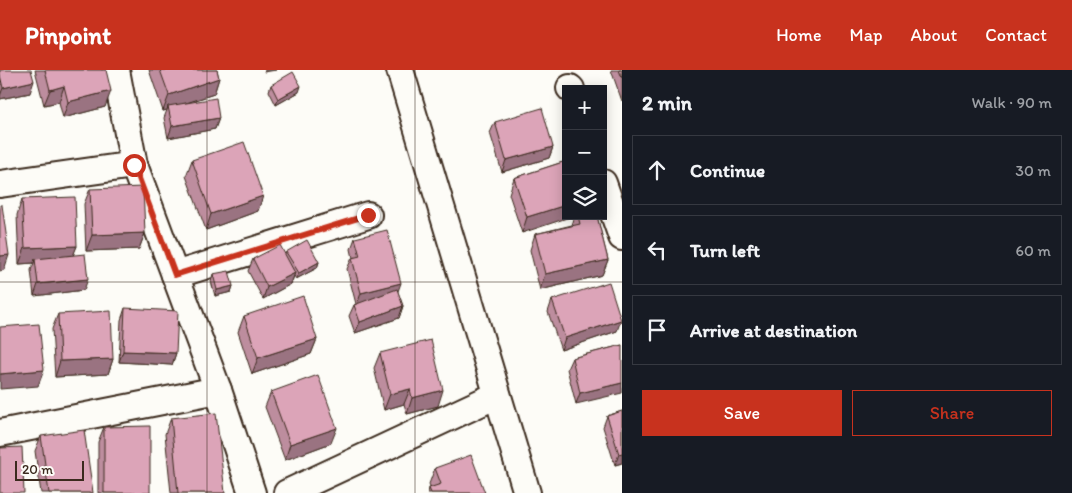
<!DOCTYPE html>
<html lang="en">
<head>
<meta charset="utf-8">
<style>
	:root { --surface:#171b24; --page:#242831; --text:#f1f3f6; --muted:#9ea1a6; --line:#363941; --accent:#c8321e }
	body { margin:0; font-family:Itim,sans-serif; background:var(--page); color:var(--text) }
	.controls { position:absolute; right:15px; top:15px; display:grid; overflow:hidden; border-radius:0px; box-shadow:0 2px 12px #0003 }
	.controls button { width:45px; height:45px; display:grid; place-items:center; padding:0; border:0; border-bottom:1px solid var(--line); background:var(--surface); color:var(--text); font:25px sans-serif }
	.scale { position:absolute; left:15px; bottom:12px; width:69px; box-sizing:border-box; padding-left:5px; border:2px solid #3b2a1e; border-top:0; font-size:14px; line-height:18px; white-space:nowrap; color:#3b2a1e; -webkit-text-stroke:4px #fdfcf7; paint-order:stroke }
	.stop { position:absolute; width:15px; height:15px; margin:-11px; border:4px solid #c8321e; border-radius:50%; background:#fff }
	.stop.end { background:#c8321e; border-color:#fff; box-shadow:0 1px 5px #0008 }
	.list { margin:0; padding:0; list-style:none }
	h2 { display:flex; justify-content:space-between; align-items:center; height:65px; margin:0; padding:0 20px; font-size:21px }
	h2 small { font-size:16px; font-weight:400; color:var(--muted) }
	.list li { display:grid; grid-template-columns:32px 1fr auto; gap:15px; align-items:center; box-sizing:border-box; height:70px; margin:0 10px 10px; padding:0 10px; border:1px solid var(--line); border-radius:0px }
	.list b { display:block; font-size:19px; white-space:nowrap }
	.list em { font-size:16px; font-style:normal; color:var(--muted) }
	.actions { display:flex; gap:10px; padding:15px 20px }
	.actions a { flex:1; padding:11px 0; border:1px solid var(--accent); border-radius:0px; text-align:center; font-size:18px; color:var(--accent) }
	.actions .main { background:var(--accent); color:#fff }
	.icon { flex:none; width:28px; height:28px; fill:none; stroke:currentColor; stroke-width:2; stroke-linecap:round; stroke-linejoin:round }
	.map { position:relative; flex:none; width:622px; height:423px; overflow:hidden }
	header { display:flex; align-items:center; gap:30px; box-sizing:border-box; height:70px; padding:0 25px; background:var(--accent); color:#fff }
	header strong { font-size:24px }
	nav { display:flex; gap:28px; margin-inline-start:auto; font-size:18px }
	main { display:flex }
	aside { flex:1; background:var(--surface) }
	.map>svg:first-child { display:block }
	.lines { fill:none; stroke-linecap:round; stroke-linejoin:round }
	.street-casing { stroke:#3b2a1e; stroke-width:30 }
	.street { stroke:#fdfcf7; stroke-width:26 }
	.wall { fill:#bd8d9e; stroke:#3b2a1e }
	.shaded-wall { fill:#9a7381; stroke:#3b2a1e }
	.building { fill:#dca4b8; stroke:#3b2a1e }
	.route { stroke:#c8321e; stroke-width:6 }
	.grid { fill:none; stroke:#3b2a1e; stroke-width:1; stroke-opacity:0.55 }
</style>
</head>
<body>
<header>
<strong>Pinpoint</strong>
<nav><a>Home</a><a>Map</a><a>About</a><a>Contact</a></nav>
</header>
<main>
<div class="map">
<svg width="622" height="423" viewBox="0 0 622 423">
	<rect width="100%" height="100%" fill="#fdfcf7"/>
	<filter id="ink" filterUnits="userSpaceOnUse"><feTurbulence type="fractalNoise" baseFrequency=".02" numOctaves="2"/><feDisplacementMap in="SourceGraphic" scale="10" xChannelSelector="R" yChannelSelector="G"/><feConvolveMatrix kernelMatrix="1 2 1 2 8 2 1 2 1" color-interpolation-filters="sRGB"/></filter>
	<g filter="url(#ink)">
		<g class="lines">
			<defs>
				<g id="street">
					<path d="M116,0L134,95L218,320L252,423"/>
					<path d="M400,0L527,423"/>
					<path d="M570,18L571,19"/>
					<path d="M603,113L622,167"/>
					<path d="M0,114L134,95"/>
					<path d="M175,205L368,145"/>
					<path d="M0,363L218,320"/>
					<path d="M287,423L497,325"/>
				</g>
			</defs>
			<use href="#street" class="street-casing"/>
			<use href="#street" class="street"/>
		</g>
		<g class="wall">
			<path d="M0,0L30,23L0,29Z"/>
			<path d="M35,0H106L105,37L63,48L59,32L44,35Z"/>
			<path d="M149,0H217L219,8L214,24L186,33L219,48L215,59L168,68L164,48L167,40L163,41Z"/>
			<path d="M611,0H622V31Z"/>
			<path d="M271,15L299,22L276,35L269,21Z"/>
			<path d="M495,52L553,77L549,88L502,102L490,63Z"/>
			<path d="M192,90L258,141L206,160L186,106Z"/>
			<path d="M566,91L522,163L509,124L514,108Z"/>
			<path d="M90,119L145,163L139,179L86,181L84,134Z"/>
			<path d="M22,129L77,176L73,185L84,220L34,226L31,200L34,193L19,194L17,145Z"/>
			<path d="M575,146H597L608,190L602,205L540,220L530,180L535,164L572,155Z"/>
			<path d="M355,168L398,222L403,236L399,248L355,263L349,246L354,235L356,234L347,199L352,188H353L351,179Z"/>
			<path d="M286,182L319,192L317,198L296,209L294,206L291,214L263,229L248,201L253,189L285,184Z"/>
			<path d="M213,204L233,216L231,222L215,226L211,211Z"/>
			<path d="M552,230L617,261L561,280L548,242Z"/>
			<path d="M125,238L176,283L172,295L119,292L121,250Z"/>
			<path d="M58,244L113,289L108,304L55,307L52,259Z"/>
			<path d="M244,246L317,269L311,284L252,304L238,262Z"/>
			<path d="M622,275L576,334L567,299L572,288Z"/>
			<path d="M380,283L438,336L407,344L404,334L384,340L374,298Z"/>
			<path d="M271,322L331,373L285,390L265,337Z"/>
			<path d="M622,341V393L615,395L603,357L607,346Z"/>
			<path d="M171,348L225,423H171L165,364Z"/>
			<path d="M104,357L150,423H98V372Z"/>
			<path d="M41,366L93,423H41L35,381Z"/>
			<path d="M435,398L485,423H428L429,418H431L429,414Z"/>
		</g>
		<g class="shaded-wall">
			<path d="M265,0H276L264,2Z"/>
			<path d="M219,8L214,24L168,39V36L167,40L163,41L169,25Z"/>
			<path d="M34,11L30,23L0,29V26L3,18Z"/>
			<path d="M64,16L59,32L44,35L50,20Z"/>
			<path d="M301,16L299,22L276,35L278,29Z"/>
			<path d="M111,21L105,37L63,48L68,32Z"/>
			<path d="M219,48L215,59L168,68L172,56Z"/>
			<path d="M553,77L549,88L502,102L506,90Z"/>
			<path d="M263,126L258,141L206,160L211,144Z"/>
			<path d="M566,135V146H573L522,163L527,147Z"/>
			<path d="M145,163L139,179L86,181L92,165Z"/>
			<path d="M77,176L71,191L35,189L34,193L19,194L25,178Z"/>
			<path d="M9,185L4,200L0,201V186Z"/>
			<path d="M608,190L602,205L540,220L545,204Z"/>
			<path d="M319,192L317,198L296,209L299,203Z"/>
			<path d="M295,203L291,214L263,229L267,217Z"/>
			<path d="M88,209L84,220L34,226L38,214Z"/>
			<path d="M401,213L397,224L357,235L361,223Z"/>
			<path d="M233,216L231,222L215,226L217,220Z"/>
			<path d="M403,236L399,248L355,263L360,252Z"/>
			<path d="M621,250L617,261L561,280L565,268Z"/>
			<path d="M317,269L311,284L252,304L258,288Z"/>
			<path d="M123,281L176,283L172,295L119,292Z"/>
			<path d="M113,289L108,304L55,307L60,291Z"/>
			<path d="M44,300L38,316L0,319V304Z"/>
			<path d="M622,313V323L576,334L580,323Z"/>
			<path d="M410,319L404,334L384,340L390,324Z"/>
			<path d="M443,320L438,336L407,344L412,328Z"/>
			<path d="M337,358L331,373L285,390L290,374Z"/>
			<path d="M622,383V393L615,395L619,384Z"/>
		</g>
		<g class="building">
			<path d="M0,0H31L34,11L3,18L0,5Z"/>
			<path d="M45,0H106L111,21L68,32L64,16L50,20Z"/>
			<path d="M160,0H217L219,8L169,25Z"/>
			<path d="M619,0H622V8Z"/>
			<path d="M293,2L301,16L278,29L271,15Z"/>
			<path d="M216,28L219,48L172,56L168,36Z"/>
			<path d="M542,38L553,77L506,90L495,52Z"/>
			<path d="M244,72L263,126L211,144L192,90Z"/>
			<path d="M566,91V135L527,147L514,108Z"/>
			<path d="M143,117L145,163L92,165L90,119Z"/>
			<path d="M75,127L77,176L25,178L22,129Z"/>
			<path d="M0,135H2L9,185L0,186Z"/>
			<path d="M578,146H597L608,190L545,204L535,164L580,154Z"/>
			<path d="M387,160L401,213L361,223L352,188L360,186L355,168Z"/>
			<path d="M307,170L319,192L299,203L286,182Z"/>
			<path d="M280,175L295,203L267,217L253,189Z"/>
			<path d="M85,184L88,209L38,214L35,189Z"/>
			<path d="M229,201L233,216L217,220L213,204Z"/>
			<path d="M609,212L621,250L565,268L552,230Z"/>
			<path d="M397,219L403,236L360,252L354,235Z"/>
			<path d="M303,226L317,269L258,288L244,246Z"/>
			<path d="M125,238L178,241L176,283L123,281Z"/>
			<path d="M111,241L113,289L60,291L58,244Z"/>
			<path d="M39,254L44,300L0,304V257Z"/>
			<path d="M431,270L443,320L412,328L410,319L390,324L380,283Z"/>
			<path d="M622,275V313L580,323L572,288Z"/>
			<path d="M318,305L337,358L290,374L271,322Z"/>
			<path d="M622,341V383L619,384L607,346Z"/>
			<path d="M216,343L225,423H178L171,348Z"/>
			<path d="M150,356V423H104V357Z"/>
			<path d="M84,360L93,423H49L41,366Z"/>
			<path d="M22,377L24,423H0V378Z"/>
			<path d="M471,385L485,423H431L429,418L441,414L435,398Z"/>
		</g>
	</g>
	<g class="lines" filter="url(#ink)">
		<path class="route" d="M134,95L175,205L368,145"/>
	</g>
	<path class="grid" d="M207,0V423M415,0V423M0,212H622"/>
</svg>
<div class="controls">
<button>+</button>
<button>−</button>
<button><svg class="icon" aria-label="layers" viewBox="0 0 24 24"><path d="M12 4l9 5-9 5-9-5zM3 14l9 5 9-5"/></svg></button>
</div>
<div class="scale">20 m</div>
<div class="stop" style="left:134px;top:95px"></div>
<div class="stop end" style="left:368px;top:145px"></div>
</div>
<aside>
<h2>2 min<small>Walk · 90 m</small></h2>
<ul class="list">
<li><svg class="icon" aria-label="ahead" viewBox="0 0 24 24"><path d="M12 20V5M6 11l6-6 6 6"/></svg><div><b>Continue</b></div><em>30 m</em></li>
<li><svg class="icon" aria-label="left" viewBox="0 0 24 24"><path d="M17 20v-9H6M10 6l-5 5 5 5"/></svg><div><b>Turn left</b></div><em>60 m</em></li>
<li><svg class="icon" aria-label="arrive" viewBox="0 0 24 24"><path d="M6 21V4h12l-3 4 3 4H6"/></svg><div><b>Arrive at destination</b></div></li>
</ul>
<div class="actions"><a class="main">Save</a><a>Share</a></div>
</aside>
</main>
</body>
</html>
